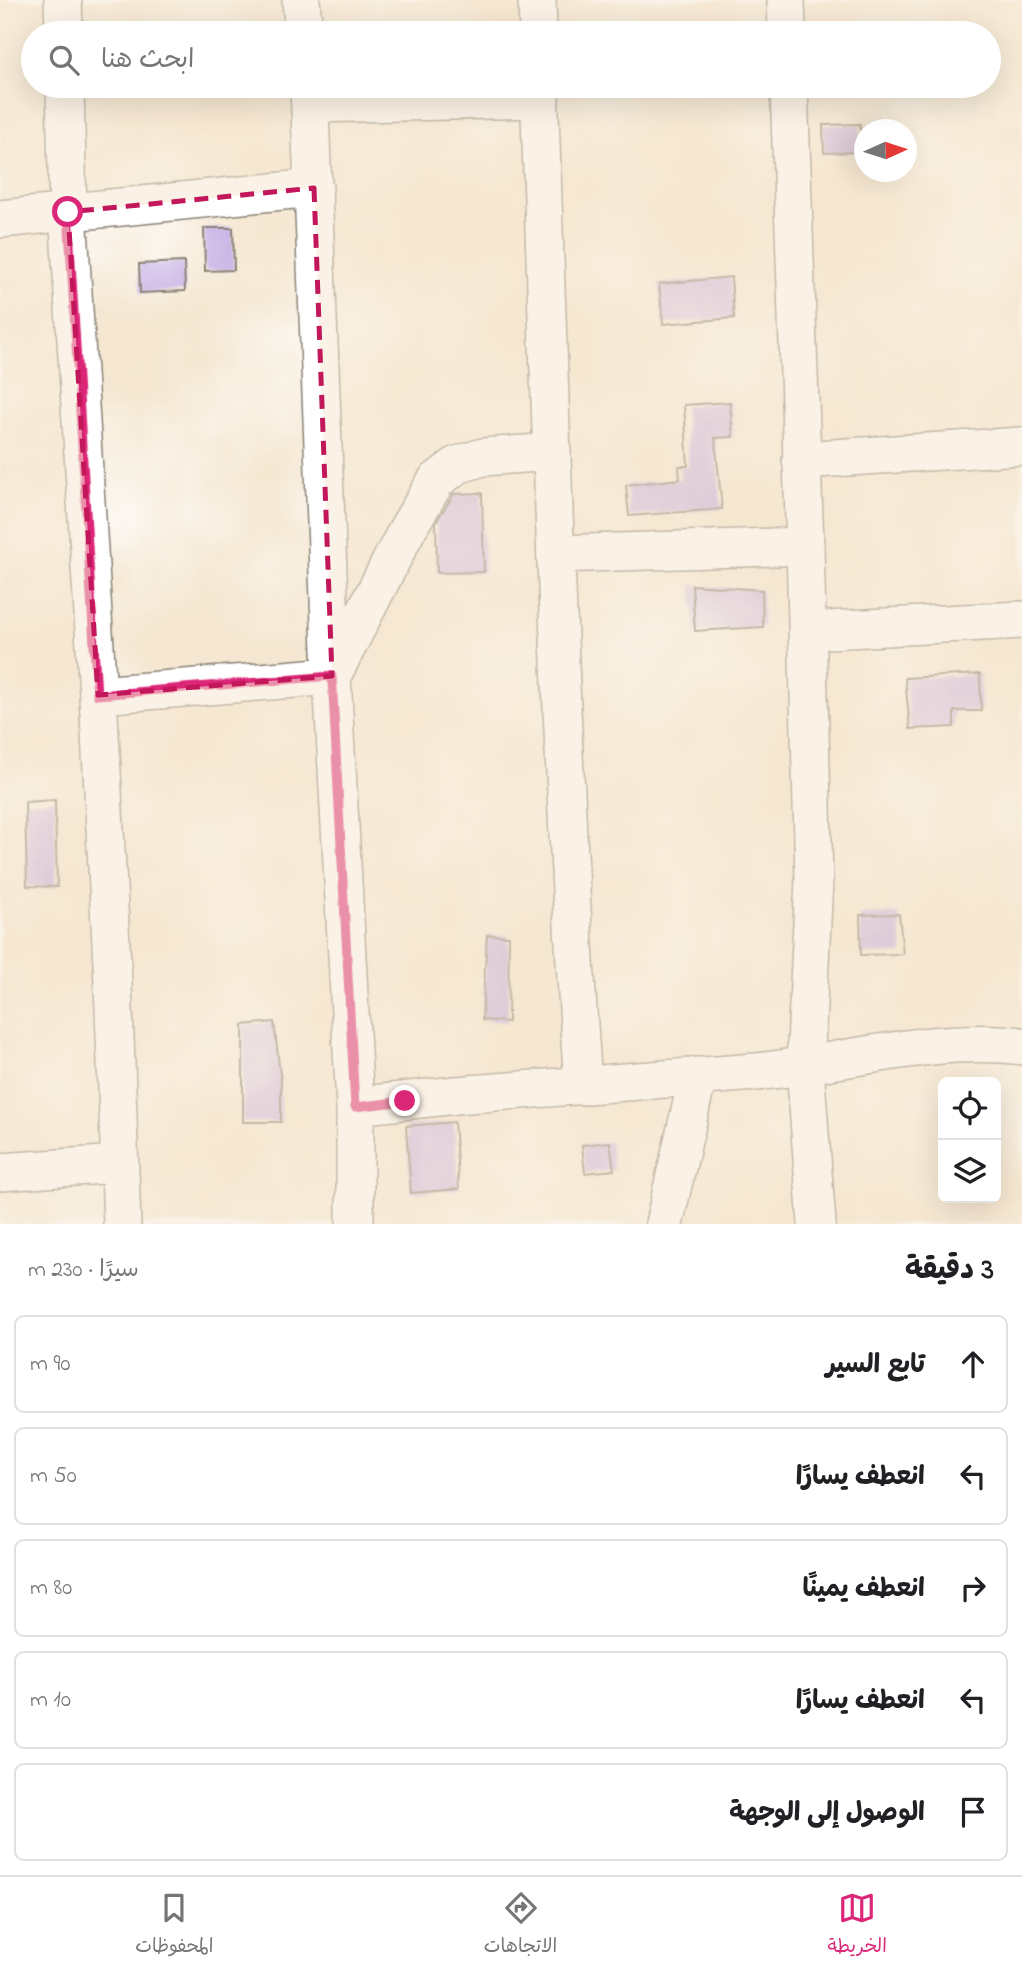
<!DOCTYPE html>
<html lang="ar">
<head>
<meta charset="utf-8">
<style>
	:root { --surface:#fff; --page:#f6f6f6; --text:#202124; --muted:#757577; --line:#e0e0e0; --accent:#db2777 }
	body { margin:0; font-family:"Indie Flower","Playpen Sans Arabic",sans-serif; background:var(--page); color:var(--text); direction:rtl }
	.controls { position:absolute; right:21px; bottom:21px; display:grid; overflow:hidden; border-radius:10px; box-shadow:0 7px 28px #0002 }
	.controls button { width:63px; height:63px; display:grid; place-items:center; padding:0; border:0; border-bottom:2px solid var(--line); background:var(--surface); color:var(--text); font:35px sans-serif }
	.compass { position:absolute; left:854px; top:119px; width:63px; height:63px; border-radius:50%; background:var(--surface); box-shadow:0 7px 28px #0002; rotate:87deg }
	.stop { position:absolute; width:21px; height:21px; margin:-16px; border:5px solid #db2777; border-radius:50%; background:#fff }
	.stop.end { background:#db2777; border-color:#fff; box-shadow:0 2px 7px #0008 }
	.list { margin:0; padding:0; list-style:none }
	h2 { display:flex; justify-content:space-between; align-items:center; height:91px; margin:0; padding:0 28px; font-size:30px }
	h2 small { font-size:23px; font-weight:400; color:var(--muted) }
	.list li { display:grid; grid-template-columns:46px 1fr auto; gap:21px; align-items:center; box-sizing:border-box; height:98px; margin:0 14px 14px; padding:0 14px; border:2px solid var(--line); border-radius:10px }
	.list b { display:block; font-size:26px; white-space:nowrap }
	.list em { font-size:23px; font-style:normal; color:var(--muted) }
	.icon { flex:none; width:38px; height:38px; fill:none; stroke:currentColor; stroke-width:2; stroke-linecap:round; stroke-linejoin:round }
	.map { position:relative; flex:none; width:1022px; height:1224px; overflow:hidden; direction:ltr }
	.search { position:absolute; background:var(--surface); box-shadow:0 7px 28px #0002; left:21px; right:21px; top:21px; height:77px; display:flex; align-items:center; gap:18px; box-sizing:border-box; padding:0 24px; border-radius:38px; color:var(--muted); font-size:26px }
	.sheet { height:651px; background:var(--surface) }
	nav { display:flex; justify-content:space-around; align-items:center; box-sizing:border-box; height:98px; border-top:2px solid var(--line); background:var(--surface); font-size:19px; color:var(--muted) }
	nav a { display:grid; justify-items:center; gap:4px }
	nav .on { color:var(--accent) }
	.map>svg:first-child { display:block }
	.building { fill:#c4ace2 }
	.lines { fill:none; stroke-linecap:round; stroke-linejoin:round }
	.minor-casing { stroke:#888276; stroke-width:40 }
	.minor { stroke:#fff; stroke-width:37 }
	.route { stroke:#db2777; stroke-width:9 }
	.marked { fill:none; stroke:#c2185b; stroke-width:5; stroke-dasharray:14 9; stroke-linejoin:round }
</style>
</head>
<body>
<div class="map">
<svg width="1022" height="1224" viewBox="0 0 1022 1224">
	<rect width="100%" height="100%" fill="#fff"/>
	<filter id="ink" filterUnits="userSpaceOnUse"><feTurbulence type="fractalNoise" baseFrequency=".0143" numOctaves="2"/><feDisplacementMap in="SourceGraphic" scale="14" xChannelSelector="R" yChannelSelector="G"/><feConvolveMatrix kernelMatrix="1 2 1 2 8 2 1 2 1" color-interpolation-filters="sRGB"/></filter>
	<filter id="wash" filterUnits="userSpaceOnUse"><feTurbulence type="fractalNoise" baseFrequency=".00686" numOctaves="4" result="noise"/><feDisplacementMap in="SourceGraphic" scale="28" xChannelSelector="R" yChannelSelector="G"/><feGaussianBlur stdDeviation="1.57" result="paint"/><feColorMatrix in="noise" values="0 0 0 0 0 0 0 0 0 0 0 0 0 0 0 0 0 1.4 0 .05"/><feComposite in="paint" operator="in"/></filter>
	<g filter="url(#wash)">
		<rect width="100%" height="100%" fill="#f5e7d1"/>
		<g id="blocks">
			<g class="building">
				<path d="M860,124L861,152L824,153L823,125Z"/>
				<path d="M204,228H233L234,270L205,271Z"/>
				<path d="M184,262L185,291L140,293L139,264Z"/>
				<path d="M731,277L734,318L663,324L659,284Z"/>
				<path d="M730,402L733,437L715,438L722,509L629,516L626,485L680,479L679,466H688L684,405Z"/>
				<path d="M482,493L484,572L437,573L436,522L454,494Z"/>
				<path d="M692,585L762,590L763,627L695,631Z"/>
				<path d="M980,674L981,711H954V727L910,729L905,678Z"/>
				<path d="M55,800L57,887L27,886L25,802Z"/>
				<path d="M899,914L903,954L861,955L860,915Z"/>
				<path d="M487,935L509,936L508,1022L482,1020Z"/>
				<path d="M274,1022L281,1083V1122H243V1025Z"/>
				<path d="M454,1122L459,1189L411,1193L406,1126Z"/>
				<path d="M610,1142L614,1170L585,1173L582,1145Z"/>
			</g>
		</g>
	</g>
	<g filter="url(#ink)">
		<use href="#blocks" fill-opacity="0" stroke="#888276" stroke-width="2"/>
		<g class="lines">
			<defs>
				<g id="minor">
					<path d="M63,0L64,33"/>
					<path d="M301,0L304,33"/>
					<path d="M537,0L538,33"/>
					<path d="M786,0L787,33"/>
					<path d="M65,86L68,212L98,695"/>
					<path d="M309,86L332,676L355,1106"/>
					<path d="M539,86C551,419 560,753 583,1086"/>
					<path d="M789,86L805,546L814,880L805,1067L817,1224"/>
					<path d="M311,104L540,99"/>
					<path d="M0,219L314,188"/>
					<path d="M801,460L1022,446"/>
					<path d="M556,554L805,546"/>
					<path d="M808,631L1022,620"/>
					<path d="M0,1172L119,1164"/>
					<path d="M122,1224L113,983L98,695L332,676L408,528L436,481L457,465L483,457L552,452"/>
					<path d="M355,1224V1106L456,1095L756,1072C843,1063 934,1035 1022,1046"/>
					<path d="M664,1224L698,1076"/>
				</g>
			</defs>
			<use href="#minor" class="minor-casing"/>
			<use href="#minor" class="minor"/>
		</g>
	</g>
	<g class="lines" filter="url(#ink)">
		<path class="route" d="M68,212L97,695L332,676L355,1107L405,1101"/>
	</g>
	<path d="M0 0H1022V1224H0ZM314,188L332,676L98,695L68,212Z" fill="#f5e7d1" fill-opacity=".55" fill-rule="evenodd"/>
	<path class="marked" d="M314,188L332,676L98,695L68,212Z"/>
</svg>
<div class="controls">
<button><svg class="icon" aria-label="locate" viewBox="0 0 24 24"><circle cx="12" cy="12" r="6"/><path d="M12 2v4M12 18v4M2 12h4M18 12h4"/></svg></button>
<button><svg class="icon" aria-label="layers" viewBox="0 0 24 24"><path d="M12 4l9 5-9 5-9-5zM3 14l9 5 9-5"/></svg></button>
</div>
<svg class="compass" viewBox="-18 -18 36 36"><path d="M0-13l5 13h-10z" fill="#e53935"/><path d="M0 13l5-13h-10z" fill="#757577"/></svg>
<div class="stop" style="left:68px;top:212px"></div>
<div class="stop end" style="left:405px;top:1101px"></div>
<div class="search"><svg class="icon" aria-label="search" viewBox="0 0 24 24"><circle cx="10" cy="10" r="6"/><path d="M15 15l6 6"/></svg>ابحث هنا</div>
</div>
<section class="sheet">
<h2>3 دقيقة<small>سيرًا · 230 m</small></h2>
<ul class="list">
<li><svg class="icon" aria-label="ahead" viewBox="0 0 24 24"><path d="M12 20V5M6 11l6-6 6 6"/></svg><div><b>تابع السير</b></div><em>90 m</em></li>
<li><svg class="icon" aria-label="left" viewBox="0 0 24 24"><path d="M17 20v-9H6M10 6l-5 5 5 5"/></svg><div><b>انعطف يسارًا</b></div><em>50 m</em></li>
<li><svg class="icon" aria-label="right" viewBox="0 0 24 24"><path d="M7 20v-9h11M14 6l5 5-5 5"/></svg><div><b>انعطف يمينًا</b></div><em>80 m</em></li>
<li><svg class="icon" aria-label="left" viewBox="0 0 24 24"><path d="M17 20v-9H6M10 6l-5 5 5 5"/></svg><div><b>انعطف يسارًا</b></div><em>10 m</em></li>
<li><svg class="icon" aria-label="arrive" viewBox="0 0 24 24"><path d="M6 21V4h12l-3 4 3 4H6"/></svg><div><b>الوصول إلى الوجهة</b></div></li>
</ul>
</section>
<nav>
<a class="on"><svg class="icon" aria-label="map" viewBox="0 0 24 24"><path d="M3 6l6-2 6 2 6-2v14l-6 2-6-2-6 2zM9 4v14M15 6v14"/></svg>الخريطة</a>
<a><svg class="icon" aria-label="directions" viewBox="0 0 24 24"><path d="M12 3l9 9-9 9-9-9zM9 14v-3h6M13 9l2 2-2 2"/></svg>الاتجاهات</a>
<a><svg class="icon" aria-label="saved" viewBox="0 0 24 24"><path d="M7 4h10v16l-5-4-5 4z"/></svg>المحفوظات</a>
</nav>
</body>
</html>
